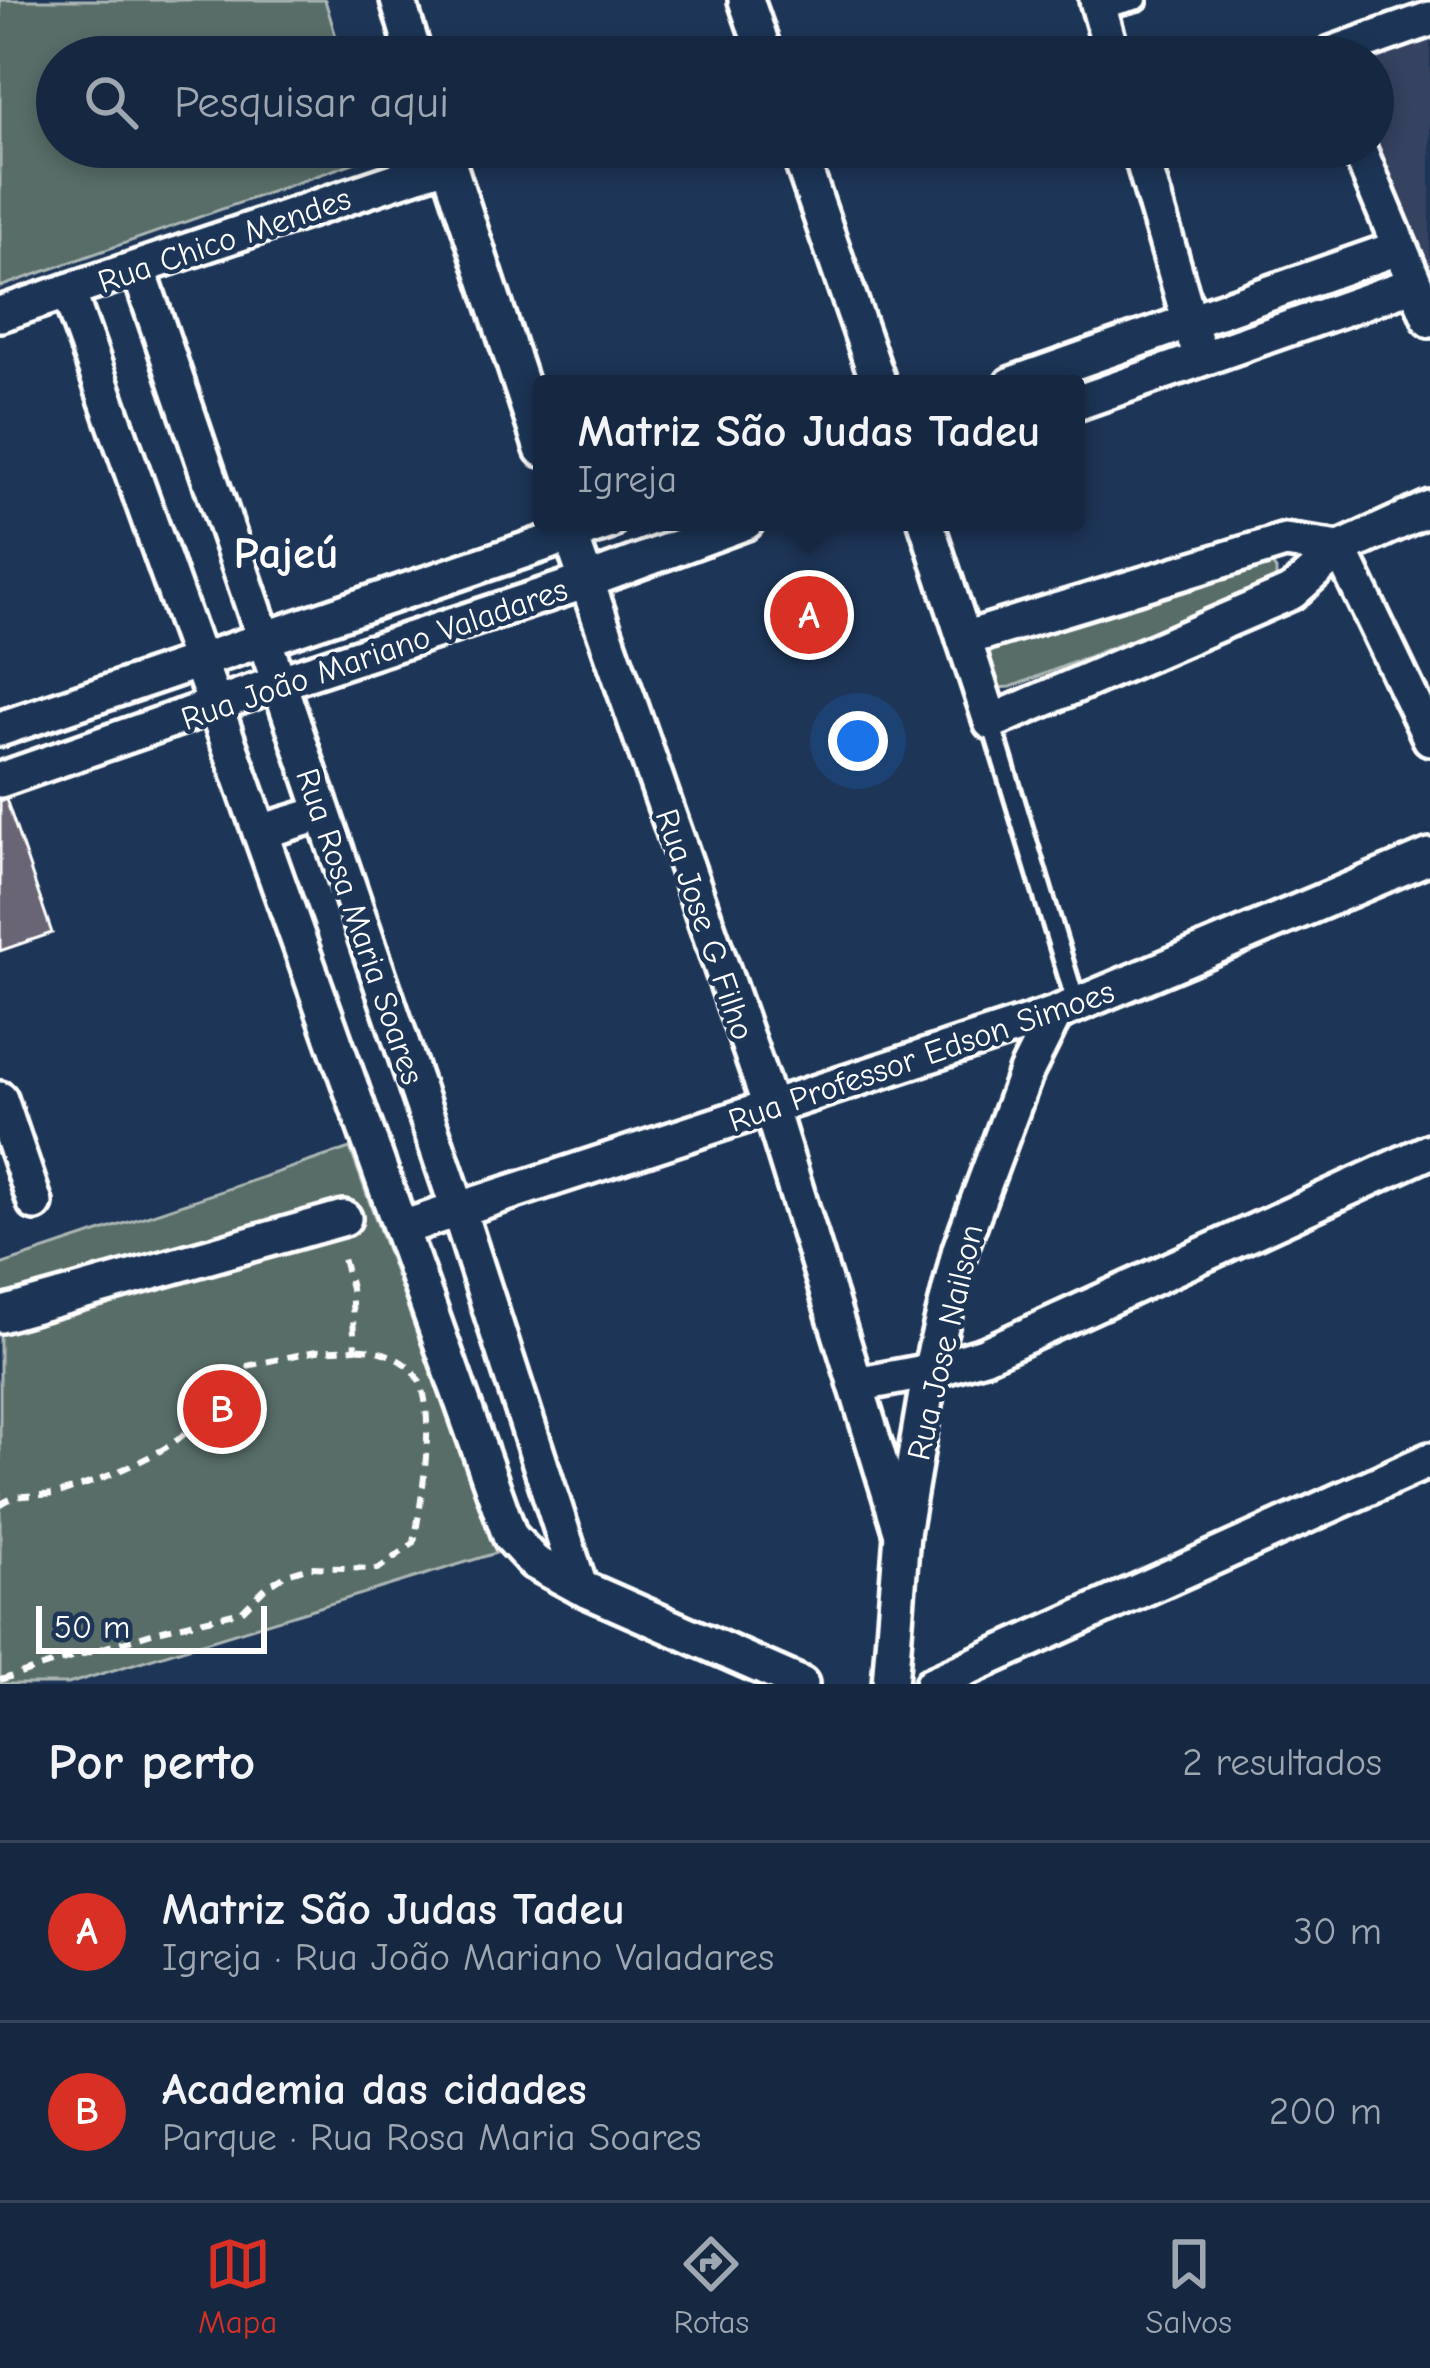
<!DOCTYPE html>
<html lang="pt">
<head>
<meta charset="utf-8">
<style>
	:root { --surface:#162841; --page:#23344c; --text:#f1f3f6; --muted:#9ea6b1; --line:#35445a; --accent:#d93025 }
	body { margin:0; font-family:"Comic Neue",sans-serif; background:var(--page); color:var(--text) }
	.scale { position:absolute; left:36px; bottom:30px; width:231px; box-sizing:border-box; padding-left:12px; border:6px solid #fff; border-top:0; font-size:33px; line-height:42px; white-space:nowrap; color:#fff; -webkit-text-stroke:9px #1d3557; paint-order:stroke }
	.you { position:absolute; left:858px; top:741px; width:42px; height:42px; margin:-30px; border:9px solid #fff; border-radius:50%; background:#1a73e8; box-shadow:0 0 0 18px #1a73e833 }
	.badge { display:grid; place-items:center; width:78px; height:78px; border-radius:50%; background:var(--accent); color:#fff; font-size:39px; font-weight:700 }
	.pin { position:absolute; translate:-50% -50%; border:6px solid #fff; box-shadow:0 3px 12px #0006 }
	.popup { position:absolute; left:533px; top:375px; width:552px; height:156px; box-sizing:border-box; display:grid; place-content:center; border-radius:12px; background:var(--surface); filter:drop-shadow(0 3px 9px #0005); font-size:39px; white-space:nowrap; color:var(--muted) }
	.popup b { font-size:45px; color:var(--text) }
	.popup::after { content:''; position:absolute; left:50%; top:100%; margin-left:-24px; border:24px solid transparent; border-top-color:var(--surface) }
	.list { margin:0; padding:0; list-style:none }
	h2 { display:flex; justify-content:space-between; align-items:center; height:156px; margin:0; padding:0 48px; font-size:51px }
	h2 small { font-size:39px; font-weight:400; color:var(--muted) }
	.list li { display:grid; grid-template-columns:78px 1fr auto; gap:36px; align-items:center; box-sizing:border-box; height:180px; padding:0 48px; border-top:3px solid var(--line) }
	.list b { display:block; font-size:45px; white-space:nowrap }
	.list p { margin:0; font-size:39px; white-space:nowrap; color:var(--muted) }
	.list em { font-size:39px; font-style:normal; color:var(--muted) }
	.icon { flex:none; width:66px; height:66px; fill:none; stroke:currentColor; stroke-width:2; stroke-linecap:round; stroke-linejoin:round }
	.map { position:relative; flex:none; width:1430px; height:1684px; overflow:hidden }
	.search { position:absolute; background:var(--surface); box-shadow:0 6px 18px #0003; left:36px; right:36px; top:36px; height:132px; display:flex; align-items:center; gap:30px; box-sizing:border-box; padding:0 42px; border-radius:66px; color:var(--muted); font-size:45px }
	.sheet { height:516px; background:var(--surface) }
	nav { display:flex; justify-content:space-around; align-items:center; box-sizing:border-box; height:168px; border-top:3px solid var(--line); background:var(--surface); font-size:33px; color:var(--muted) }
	nav a { display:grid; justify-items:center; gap:6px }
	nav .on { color:var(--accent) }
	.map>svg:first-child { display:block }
	.built { fill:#344360 }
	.green { fill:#586d68; stroke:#acb6b4; stroke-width:3 }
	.building { fill:#696575; stroke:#fff; stroke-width:3 }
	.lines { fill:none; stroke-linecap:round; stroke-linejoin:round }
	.lane-casing { stroke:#fff; stroke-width:26 }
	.street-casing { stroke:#fff; stroke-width:42 }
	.path { stroke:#fff; stroke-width:6; stroke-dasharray:12 9; stroke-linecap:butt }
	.lane { stroke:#1d3557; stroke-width:16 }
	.street { stroke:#1d3557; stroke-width:33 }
	.labels { text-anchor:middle; stroke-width:9; stroke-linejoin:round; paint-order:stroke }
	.street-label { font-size:33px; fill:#fff; stroke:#1d3557 }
	.district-label { font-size:45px; font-weight:bold; fill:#fff; stroke:#1d3557 }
</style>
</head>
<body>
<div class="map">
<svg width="1430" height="1684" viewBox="0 0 1430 1684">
	<rect width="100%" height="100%" fill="#1d3557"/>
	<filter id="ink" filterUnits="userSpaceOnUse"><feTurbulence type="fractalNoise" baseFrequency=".00833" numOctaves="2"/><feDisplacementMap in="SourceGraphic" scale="24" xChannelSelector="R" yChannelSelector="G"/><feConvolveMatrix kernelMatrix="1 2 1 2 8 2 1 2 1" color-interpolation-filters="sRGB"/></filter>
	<g filter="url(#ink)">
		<path class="built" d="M1430,33V281L1373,142V60Z"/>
		<g class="green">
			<path d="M0,0H325L342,57H57V147H370L373,156L0,287Z"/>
			<path d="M1258,563L1271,564L1276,570V580L1266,587L1011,687L996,688L983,664L988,654L997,649Z"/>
			<path d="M350,1148L496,1553L68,1684H0V1265Z"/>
		</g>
		<path class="building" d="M6,799L52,933L0,951V801Z"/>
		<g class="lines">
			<defs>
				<g id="lane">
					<path d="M1100,10L1138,0"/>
					<path d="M991,722L1077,1006"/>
				</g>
				<g id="street">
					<path d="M398,0L415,57"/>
					<path d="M746,0L766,57"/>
					<path d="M1097,0L1113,57"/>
					<path d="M1330,57L1331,54L1430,19"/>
					<path d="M443,147L542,449"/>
					<path d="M797,147L879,384"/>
					<path d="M1139,147L1195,340"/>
					<path d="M1358,147L1430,320"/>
					<path d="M138,268L458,1209L580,1587"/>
					<path d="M68,291L510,1536L534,1562L580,1587L801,1684"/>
					<path d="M0,314L448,163"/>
					<path d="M1012,384L1398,248"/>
					<path d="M1076,403L1414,284"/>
					<path d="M566,522L770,1106L902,1534"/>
					<path d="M926,522L991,722L1292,592L1340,549L1430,508"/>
					<path d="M1340,549L1430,738"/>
					<path d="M964,639L1285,541L1340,549"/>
					<path d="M0,729L608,522"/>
					<path d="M0,780L278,683L587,581L746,522"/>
					<path d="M260,832L323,813"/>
					<path d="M0,1099L35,1203"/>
					<path d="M402,1228L1055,1014L1430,856"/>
					<path d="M0,1315L344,1218"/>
					<path d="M856,1385L930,1371L984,1355L1430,1151"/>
					<path d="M890,1684L902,1534L930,1371L960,1249L1026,1072L1055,1014"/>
					<path d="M932,1684L1430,1460"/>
				</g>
			</defs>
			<use href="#lane" class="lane-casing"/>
			<use href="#street" class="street-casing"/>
			<g class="path">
				<path d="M0,1505C16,1492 34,1497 53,1494C78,1490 135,1465 158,1452C177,1442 194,1427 207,1409C218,1393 224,1377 242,1367L316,1351L355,1349L351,1288L341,1251"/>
				<path d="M0,1680L158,1631L242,1611L266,1587L287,1574L310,1567L378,1569L414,1543C421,1503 436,1418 420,1382C410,1360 377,1347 355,1349"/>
			</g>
			<use href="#lane" class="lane"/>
			<use href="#street" class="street"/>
		</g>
	</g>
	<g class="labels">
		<g class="street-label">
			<text transform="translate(224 239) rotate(-19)" y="12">Rua Chico Mendes</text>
			<text transform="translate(374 653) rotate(-19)" y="12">Rua João Mariano Valadares</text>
			<text transform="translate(706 924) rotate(71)" y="12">Rua Jose G Filho</text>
			<text transform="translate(361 926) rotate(71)" y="12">Rua Rosa Maria Soares</text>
			<text transform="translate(921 1055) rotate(-19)" y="12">Rua Professor Edson Simoes</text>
			<text transform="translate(944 1342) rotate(-77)" y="12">Rua Jose Nailson</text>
		</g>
		<g class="district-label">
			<text x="286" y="568">Pajeú</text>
		</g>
	</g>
</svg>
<div class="scale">50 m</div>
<div class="you"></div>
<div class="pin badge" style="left:809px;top:615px">A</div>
<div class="popup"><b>Matriz São Judas Tadeu</b>Igreja</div>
<div class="pin badge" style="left:222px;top:1409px">B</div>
<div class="search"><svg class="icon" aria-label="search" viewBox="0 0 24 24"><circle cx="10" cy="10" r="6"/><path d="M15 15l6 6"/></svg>Pesquisar aqui</div>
</div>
<section class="sheet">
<h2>Por perto<small>2 resultados</small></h2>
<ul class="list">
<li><span class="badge">A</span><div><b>Matriz São Judas Tadeu</b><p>Igreja · Rua João Mariano Valadares</p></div><em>30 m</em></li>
<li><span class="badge">B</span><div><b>Academia das cidades</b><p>Parque · Rua Rosa Maria Soares</p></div><em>200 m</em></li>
</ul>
</section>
<nav>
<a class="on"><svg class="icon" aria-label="map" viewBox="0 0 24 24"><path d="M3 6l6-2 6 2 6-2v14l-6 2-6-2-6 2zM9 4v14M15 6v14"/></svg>Mapa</a>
<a><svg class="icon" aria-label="directions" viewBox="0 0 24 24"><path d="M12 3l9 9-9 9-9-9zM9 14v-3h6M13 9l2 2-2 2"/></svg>Rotas</a>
<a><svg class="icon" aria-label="saved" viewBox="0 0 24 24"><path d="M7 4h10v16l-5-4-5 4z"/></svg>Salvos</a>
</nav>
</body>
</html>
